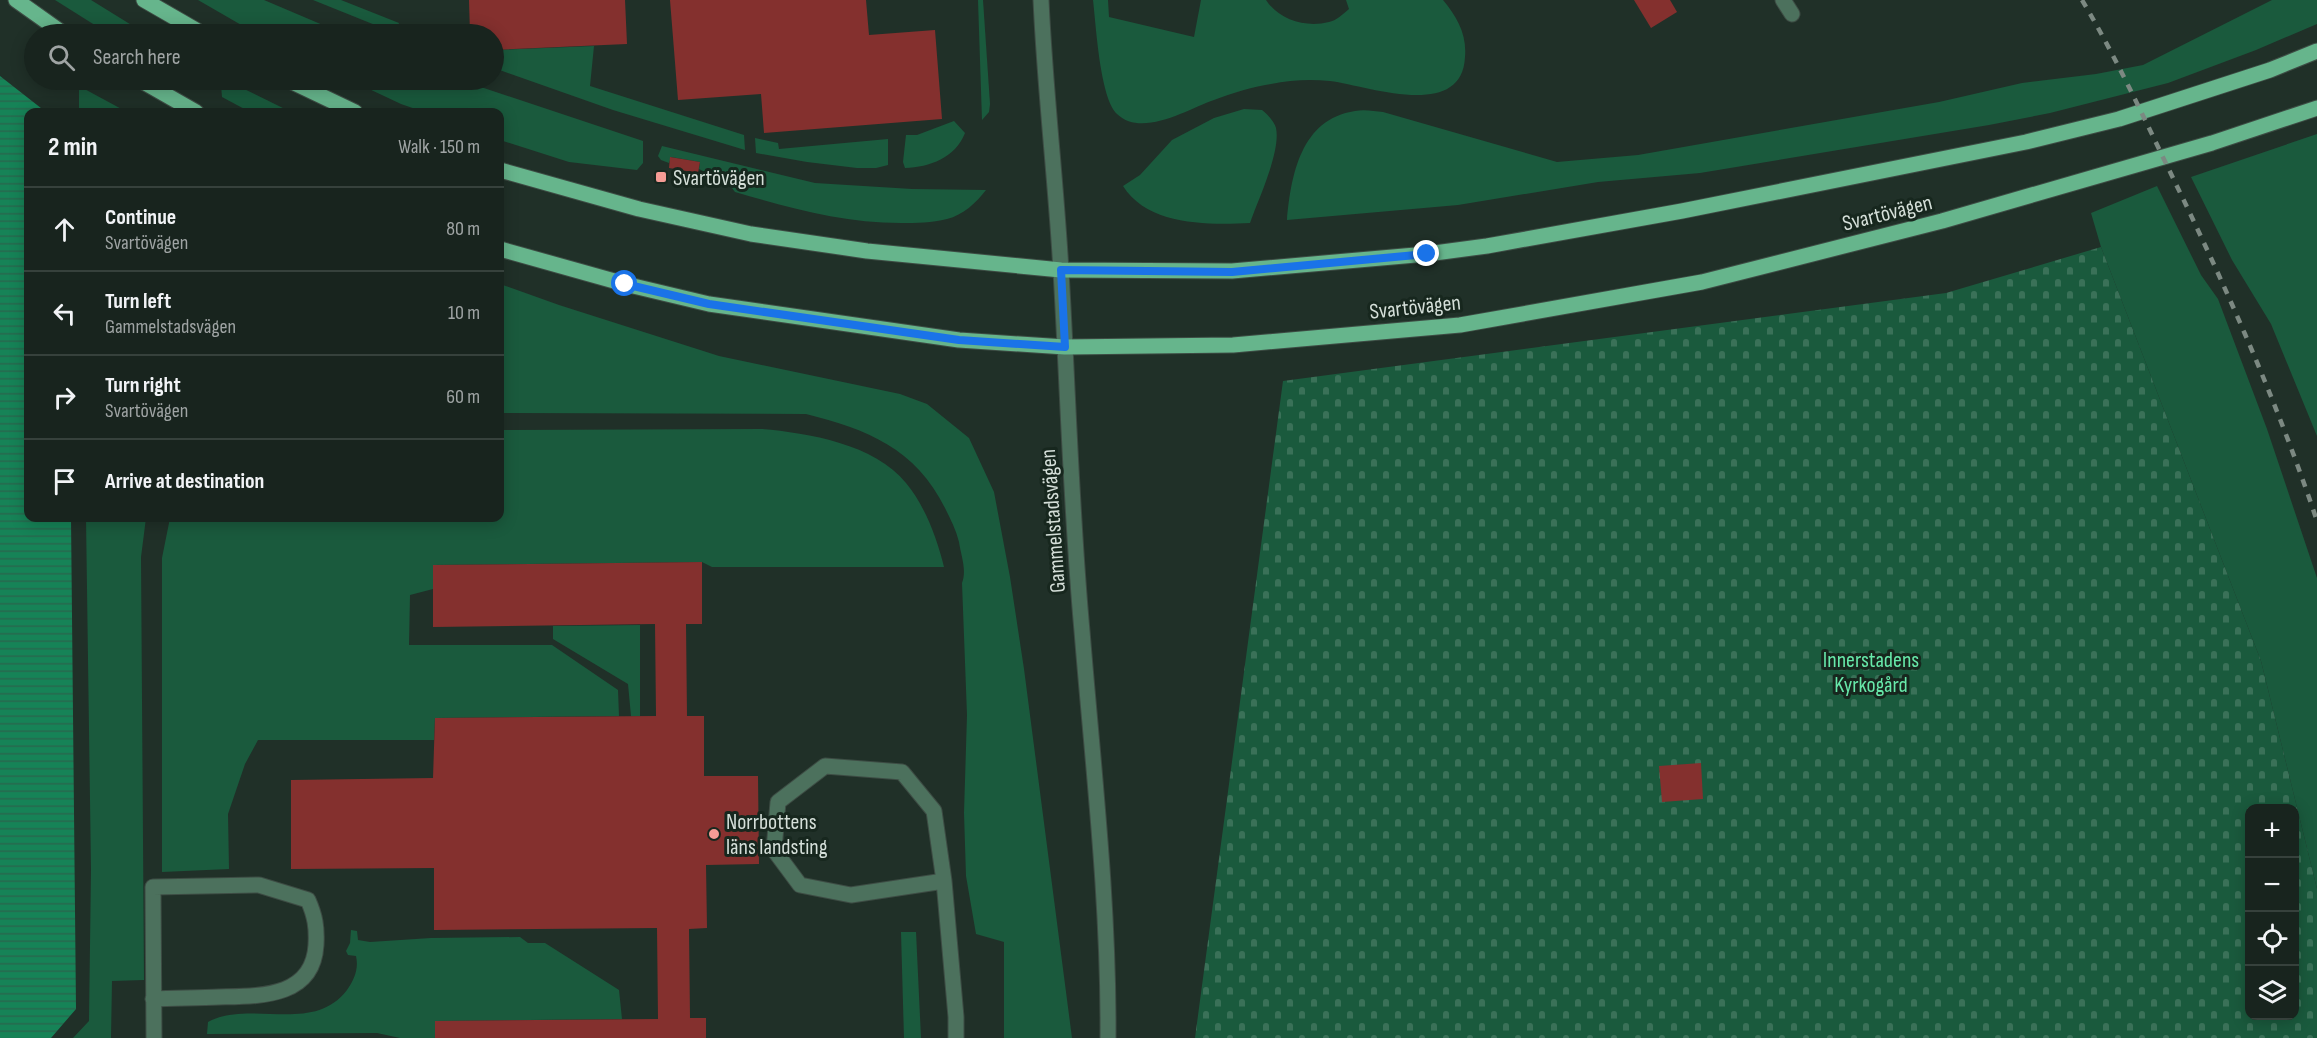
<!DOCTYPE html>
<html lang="en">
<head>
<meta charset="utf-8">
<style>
	:root { --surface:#18241e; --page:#25302b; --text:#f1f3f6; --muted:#9fa4a4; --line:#36413c }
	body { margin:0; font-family:"Sofia Sans Condensed",sans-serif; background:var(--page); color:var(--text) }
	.controls { position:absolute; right:18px; bottom:18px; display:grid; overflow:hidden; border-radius:12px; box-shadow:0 3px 15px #0003 }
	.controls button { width:54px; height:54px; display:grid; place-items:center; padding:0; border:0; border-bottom:2px solid var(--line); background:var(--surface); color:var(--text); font:30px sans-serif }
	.stop { position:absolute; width:18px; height:18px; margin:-14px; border:4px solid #1a73e8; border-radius:50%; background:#fff }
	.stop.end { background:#1a73e8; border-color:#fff; box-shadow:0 2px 6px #0008 }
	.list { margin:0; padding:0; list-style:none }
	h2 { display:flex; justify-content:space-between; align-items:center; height:78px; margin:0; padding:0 24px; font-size:26px }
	h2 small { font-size:20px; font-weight:400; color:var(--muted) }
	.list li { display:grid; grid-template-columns:39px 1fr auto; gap:18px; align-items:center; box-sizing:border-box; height:84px; padding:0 24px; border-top:2px solid var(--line) }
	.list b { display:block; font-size:22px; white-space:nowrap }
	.list p { margin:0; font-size:20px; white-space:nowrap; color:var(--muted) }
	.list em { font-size:20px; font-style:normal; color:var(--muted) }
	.icon { flex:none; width:33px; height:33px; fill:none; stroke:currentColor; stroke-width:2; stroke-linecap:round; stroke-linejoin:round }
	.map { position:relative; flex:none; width:2317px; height:1038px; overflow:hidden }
	.search { position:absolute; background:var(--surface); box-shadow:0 3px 15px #0003; left:24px; top:24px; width:480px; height:66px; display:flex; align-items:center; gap:15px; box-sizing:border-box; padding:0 21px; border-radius:33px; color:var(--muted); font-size:22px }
	.panel { position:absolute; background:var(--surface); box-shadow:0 3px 15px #0003; left:24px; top:108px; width:480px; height:414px; border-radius:12px }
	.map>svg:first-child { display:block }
	.green { fill:#1a5a3d }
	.cemetery { fill:url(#cemetery-stones); fill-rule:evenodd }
	.water { fill:url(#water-rules) }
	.building { fill:#84302e }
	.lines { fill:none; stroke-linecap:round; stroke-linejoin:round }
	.minor-casing { stroke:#3d4c44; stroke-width:17 }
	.major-casing { stroke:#3d4c44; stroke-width:17 }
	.minor { stroke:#4c715d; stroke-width:15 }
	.major { stroke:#66b58c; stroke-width:15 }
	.rail { stroke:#7c8982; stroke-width:4.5; stroke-dasharray:8 8; stroke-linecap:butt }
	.route { stroke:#1a73e8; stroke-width:8 }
	.poi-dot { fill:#f59c95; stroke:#17271e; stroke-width:2 }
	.labels { text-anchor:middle; stroke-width:6; stroke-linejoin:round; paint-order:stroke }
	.poi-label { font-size:22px; fill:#d5dfd9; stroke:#17271e; text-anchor:start }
	.street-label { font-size:22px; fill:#d5dfd9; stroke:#17271e }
	.park-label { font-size:22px; fill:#67e9aa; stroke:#17271e }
</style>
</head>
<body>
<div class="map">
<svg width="2317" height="1038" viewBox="0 0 2317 1038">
	<defs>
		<pattern id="cemetery-stones" width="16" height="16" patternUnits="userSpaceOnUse" patternTransform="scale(1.5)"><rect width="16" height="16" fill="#1a5a3d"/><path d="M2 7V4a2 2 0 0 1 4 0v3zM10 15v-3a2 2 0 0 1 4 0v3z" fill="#3a7158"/></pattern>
		<pattern id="water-rules" width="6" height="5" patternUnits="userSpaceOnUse" patternTransform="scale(1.5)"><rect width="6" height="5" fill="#168357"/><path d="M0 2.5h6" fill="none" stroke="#27694e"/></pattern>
	</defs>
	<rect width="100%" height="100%" fill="#203028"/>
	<g class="green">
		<path d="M55,0H91L146,34H109Z"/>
		<path d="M198,0H264L344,34H257Z"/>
		<path d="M313,0H341L399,23L395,33Z"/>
		<path d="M978,0H983L990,104L989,112L982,120Z"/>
		<path d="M1093,0H1108L1109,17L1194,37L1201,0H1266C1279,20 1306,28 1329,22C1336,21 1343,14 1349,9L1346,0H1443C1457,17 1467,34 1465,57C1462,121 1368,86 1330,81C1310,79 1290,80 1271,84C1252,87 1232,93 1214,100C1188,109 1142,138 1117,114C1100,98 1096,25 1093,0Z"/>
		<path d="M2272,0H2317V24L2256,50L2168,83L2050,113L1989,125L1700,173L1598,182L1458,205L1287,220C1291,175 1301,119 1355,111C1364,109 1374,111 1383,112L1557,162L1638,155L1939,102L2022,83L2096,74L2143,65Z"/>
		<path d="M594,46L590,86L744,135L745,150L613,110L494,68V50Z"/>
		<path d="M350,80H460L643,141V163L637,170L569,162L500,140V112H424L401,104Z"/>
		<path d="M228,81L291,112H250L222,97L221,85Z"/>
		<path d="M79,86L127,112H79Z"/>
		<path d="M1244,109L1262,110C1268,115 1274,121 1276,128C1281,152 1258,200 1250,223C1209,225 1148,226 1123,186L1140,175L1172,140L1214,118Z"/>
		<path d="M954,121L965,133C955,158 930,167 905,168L903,162L906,135H917Z"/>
		<path d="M2317,134V436L2271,324L2232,260L2191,177Z"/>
		<path d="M755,138L778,143L779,149L888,139V165L876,168H857L807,162L756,153Z"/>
		<path d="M662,146L815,183L912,189L986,190C976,203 963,215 947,219C932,223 916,223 901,223C843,223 790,208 735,192L729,184L699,169L700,162L671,157L669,163L661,160L658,156Z"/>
		<path d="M2157,186L2201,275L2218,299L2267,429L2317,578V889L2261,661L2101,247L2091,213Z"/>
		<path d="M500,284L559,305L719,356L900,394L927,404L969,438L994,492L1010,577L1024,669L1072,1038H1004V942L976,934L966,876L964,813L967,715L962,583C967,570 961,556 959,542C956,530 951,520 945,508C916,449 867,429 806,414L500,413Z"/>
		<path d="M762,429C808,433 875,444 906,483C925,506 937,538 944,567H712L702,562L433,565V589L410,595L409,645H552L618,690L619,716L435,718L434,740H258L245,764L228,814L229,869L162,872V558L170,518H500V430Z"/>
		<path d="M86,518H146L141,557L144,980L112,981L111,1038H73L89,1021L91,870Z"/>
		<path d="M640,625V716H631L628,684L553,639V626Z"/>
		<path d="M351,930L357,931L358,940L370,942L431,938L520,937L528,943H545L619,990L622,1019L436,1021L435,1038H400L377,1033L207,1034L208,1022C250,999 313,1035 347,990C354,980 359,969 356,956L348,955L346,951L350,943Z"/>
		<path d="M901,932H916L921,1038H904Z"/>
	</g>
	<path class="cemetery" d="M2101,247L2261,661L2317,889V1038H1195L1283,381L1946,293ZM2250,808H2294V1016H2250Z"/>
	<path class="water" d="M0,76L46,112H28V518H71L76,1009L51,1038H0Z"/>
	<g class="building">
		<path d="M469,0H625L627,44L494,50V34H470Z"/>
		<path d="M670,0H866L869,35L935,30L942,119L764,133L761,94L678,100Z"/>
		<path d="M1634,0H1670L1677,12L1651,28Z"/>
		<path d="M670,157L700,162L698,173L669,168Z"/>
		<path d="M702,562V624H686L687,716H704V776H758L759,864L706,865L707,928L689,929L690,1018H706V1038H435V1021L658,1019L657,928L434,930V868L291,869V780L433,778L435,718L656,716L655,624L433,627V565Z"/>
		<path d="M1701,763L1703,799L1662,802L1659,766Z"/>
	</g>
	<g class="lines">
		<defs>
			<g id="minor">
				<path d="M1041,0C1045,91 1056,181 1061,271C1068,391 1071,511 1082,631C1093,767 1109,901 1108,1038"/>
				<path d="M1783,0L1792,14"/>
				<path d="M944,881L851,895L800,885L774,850L778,802L825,766L902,772L934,811L944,881L956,1017V1038"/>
				<path d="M153,999C175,998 197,998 219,997C259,996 313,998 316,945C317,927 315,916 308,900L259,885L153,887L154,1038"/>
			</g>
			<g id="major">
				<path d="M16,0L64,34"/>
				<path d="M144,0L203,34"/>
				<path d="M140,80L196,112"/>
				<path d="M288,80L355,112"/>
				<path d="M500,170L639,209L751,234L867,251L1061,270L1232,271L1427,254L1487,246L1682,211L2026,142L2119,119L2270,70L2317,51"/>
				<path d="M500,249L625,284L709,304L959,340L1065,347L1233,345L1460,325L1702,282L1942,221L2212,143L2317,108"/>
			</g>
		</defs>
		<use href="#minor" class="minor-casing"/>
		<use href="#major" class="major-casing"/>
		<use href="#minor" class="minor"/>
		<use href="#major" class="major"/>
		<path class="rail" d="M2082,0C2116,57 2144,118 2173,178C2227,289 2278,404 2317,521"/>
	</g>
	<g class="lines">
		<path class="route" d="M625,284L709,304L959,340L1065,347L1061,270L1232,272L1427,254"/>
	</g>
	<g class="poi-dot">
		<rect x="655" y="171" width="12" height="12" rx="3"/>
		<circle cx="714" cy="834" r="6"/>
	</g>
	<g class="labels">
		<g class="poi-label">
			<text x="673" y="185">Svartövägen</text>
			<text x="726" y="829">Norrbottens<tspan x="726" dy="25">läns landsting</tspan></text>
		</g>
		<g class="street-label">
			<text transform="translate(1887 212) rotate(-14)" y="8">Svartövägen</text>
			<text transform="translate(1415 306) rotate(-6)" y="8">Svartövägen</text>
			<text transform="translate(1052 521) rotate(-94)" y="8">Gammelstadsvägen</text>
		</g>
		<g class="park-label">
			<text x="1871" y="667">Innerstadens<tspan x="1871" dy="25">Kyrkogård</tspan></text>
		</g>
	</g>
</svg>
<div class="controls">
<button>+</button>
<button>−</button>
<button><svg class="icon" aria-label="locate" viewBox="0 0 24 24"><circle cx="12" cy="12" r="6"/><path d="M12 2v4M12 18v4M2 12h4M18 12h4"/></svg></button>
<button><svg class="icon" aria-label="layers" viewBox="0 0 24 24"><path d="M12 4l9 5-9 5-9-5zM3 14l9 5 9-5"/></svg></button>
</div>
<div class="stop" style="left:625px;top:284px"></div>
<div class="stop end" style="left:1427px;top:254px"></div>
<div class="search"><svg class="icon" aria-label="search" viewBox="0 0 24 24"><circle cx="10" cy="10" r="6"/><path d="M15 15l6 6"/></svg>Search here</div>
<section class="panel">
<h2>2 min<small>Walk · 150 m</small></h2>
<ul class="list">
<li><svg class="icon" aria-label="ahead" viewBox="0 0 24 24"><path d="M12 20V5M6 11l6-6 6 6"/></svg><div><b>Continue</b><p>Svartövägen</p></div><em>80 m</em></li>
<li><svg class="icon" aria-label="left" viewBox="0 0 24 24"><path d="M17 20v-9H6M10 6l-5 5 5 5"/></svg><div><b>Turn left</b><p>Gammelstadsvägen</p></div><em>10 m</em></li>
<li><svg class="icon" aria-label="right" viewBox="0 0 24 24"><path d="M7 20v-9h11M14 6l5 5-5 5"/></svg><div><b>Turn right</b><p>Svartövägen</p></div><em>60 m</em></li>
<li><svg class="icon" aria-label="arrive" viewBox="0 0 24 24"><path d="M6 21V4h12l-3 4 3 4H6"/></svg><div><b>Arrive at destination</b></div></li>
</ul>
</section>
</div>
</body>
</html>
